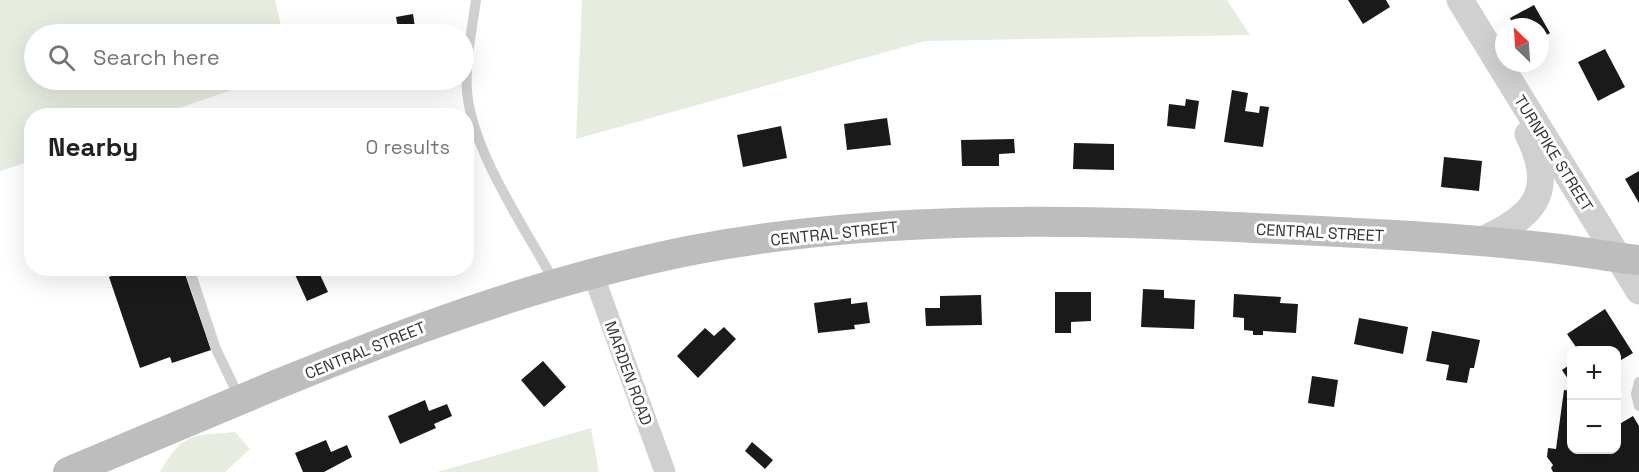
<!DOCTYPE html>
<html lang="en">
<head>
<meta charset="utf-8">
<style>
	:root { --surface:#fff; --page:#f6f6f6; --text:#202124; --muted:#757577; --line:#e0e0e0 }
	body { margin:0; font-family:"Space Grotesk",sans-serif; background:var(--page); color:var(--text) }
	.controls { position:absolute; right:18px; bottom:18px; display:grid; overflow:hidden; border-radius:12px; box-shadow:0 6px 24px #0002 }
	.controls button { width:54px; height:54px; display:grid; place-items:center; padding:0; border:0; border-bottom:2px solid var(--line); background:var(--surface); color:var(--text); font:30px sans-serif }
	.compass { position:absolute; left:1495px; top:18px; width:54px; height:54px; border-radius:50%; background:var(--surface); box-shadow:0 6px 24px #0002; rotate:335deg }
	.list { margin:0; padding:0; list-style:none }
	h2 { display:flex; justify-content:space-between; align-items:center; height:78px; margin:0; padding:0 24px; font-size:26px }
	h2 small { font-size:20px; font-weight:400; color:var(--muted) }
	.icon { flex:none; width:33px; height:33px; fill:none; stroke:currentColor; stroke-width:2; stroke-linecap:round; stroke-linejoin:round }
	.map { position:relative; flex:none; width:1639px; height:472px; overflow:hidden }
	.search { position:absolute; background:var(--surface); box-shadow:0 6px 24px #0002; left:24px; top:24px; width:450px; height:66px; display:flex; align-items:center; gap:15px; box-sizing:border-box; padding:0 21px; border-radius:33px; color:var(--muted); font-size:22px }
	.panel { position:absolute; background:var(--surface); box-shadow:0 6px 24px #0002; left:24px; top:108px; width:450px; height:168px; border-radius:24px }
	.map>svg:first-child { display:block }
	.green { fill:#e6ecdf }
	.building { fill:#1a1a1a }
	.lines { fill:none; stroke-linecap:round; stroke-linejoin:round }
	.service { stroke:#d0d0d0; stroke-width:10 }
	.minor { stroke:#d0d0d0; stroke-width:21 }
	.tertiary { stroke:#d0d0d0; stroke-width:27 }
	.secondary { stroke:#bdbdbd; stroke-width:30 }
	.labels { text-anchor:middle; stroke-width:6; stroke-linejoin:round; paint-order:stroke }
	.street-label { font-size:16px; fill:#333; stroke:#fff }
</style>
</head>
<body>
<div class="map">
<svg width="1639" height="472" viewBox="0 0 1639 472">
	<rect width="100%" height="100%" fill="#fff"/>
	<g class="green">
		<path d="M0,0H275L283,34H34V80H261L159,115L32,116L31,161L0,171Z"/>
		<path d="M582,0H1227L1250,35L925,41L576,139Z"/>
		<path d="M591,428L599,472H437Z"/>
		<path d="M235,432L250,449L225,472H160C183,432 192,436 235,432Z"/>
	</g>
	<g class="building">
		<path d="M1348,0H1386L1390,7L1363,24Z"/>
		<path d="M1534,5L1550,33L1540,39V27H1514L1510,18Z"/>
		<path d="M413,14L416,34H399L396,17Z"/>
		<path d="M1605,49L1625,87L1598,101L1578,62Z"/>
		<path d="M1232,90L1248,93L1245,111L1259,113L1260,106L1269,107L1263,147L1224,142Z"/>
		<path d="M1186,99L1199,101L1195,129L1167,126L1169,104L1185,106Z"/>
		<path d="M887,118L891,145L847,150L844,124Z"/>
		<path d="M781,126L787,158L743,167L737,135Z"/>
		<path d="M1014,139L1015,153L999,154V166H962L961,140Z"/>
		<path d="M1074,143L1114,144V170L1073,169Z"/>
		<path d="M1444,157L1482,161L1479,191L1441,187Z"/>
		<path d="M1639,171V203L1625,179Z"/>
		<path d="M111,268H183L211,350L172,363L170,357L140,368L109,277L114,275Z"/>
		<path d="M292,268H317L328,292L307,301Z"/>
		<path d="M1143,289L1164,290V298L1195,300L1194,329L1141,327Z"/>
		<path d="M1055,292H1091V321L1071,322V333H1055Z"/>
		<path d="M1234,294L1281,297L1280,303L1298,304L1296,333L1263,331V335H1253V331L1244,330V318L1233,317Z"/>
		<path d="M981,295L982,325L926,326L925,308H940V296Z"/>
		<path d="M851,298V304L867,302L870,323L854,325L855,329L818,333L814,303Z"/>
		<path d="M1605,309L1633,353L1616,363V350H1578L1567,334Z"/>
		<path d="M1359,318L1408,327L1403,354L1354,344Z"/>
		<path d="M724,327L736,339L698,378L677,356L705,328L714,336Z"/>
		<path d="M1432,331L1480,340L1474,368H1470L1467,383L1446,380L1449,365L1426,361Z"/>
		<path d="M543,361L566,387L544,407L521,380Z"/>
		<path d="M1572,363V385L1562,370Z"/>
		<path d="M1312,376L1338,380L1334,407L1308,403Z"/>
		<path d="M1564,390L1572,391V450H1616V426L1633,416L1639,426V472H1553L1551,468L1553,465L1547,457L1548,448L1556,449Z"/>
		<path d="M425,400L429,411L447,404L452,416L434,424L436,428L400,444L388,416Z"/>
		<path d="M326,440L331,452L347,445L352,457L324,472H303L295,453Z"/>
		<path d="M752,442L773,460L765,469L745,451Z"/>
	</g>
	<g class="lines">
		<g class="service">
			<path d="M476,0C472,30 465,61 467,91C472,152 525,228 554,281"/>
			<path d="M189,268L216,349L240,399"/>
			<path d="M1639,382L1636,394L1639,406"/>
		</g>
		<path class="minor" d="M593,274L665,472"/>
		<g class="tertiary">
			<path d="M1460,0L1639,291"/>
			<path d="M1478,242C1532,217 1558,195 1528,134"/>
		</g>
		<path class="secondary" d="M68,472C273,387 475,293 693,250C871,216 1056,219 1235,227C1340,232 1446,236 1551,248C1580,251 1609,257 1639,260"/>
	</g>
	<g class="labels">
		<g class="street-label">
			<text transform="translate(1554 153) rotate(58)" y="6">TURNPIKE STREET</text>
			<text transform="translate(1320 232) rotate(3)" y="6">CENTRAL STREET</text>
			<text transform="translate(834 233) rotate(-6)" y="6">CENTRAL STREET</text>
			<text transform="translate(365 350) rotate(-22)" y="6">CENTRAL STREET</text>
			<text transform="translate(629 373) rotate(70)" y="6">MARDEN ROAD</text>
		</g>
	</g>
</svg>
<div class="controls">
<button>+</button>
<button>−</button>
</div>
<svg class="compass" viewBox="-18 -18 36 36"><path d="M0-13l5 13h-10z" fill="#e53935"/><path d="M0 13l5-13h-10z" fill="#757577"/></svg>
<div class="search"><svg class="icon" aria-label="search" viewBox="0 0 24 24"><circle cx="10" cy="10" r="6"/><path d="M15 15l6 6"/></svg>Search here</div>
<section class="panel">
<h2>Nearby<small>0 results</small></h2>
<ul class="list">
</ul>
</section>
</div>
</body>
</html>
